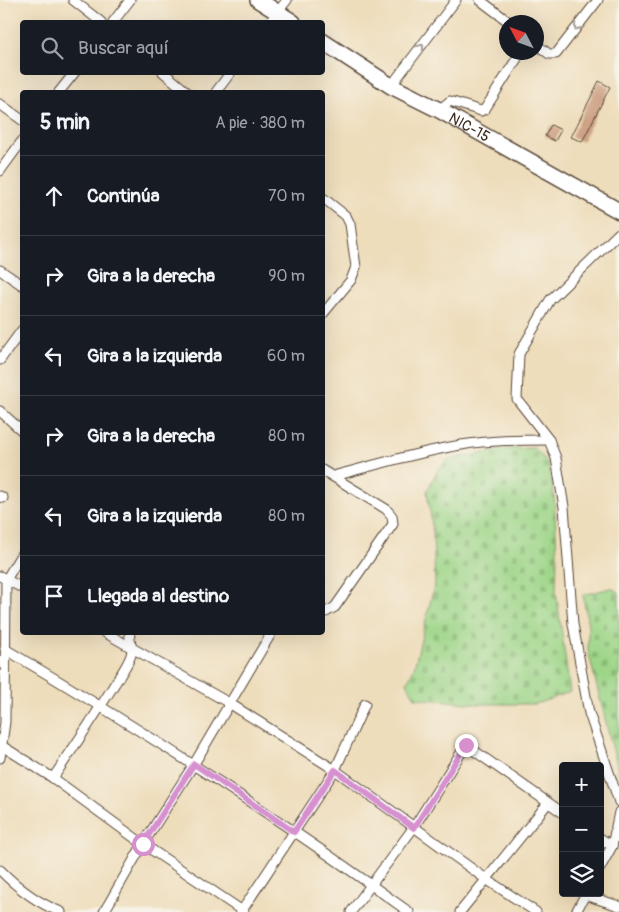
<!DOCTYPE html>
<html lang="es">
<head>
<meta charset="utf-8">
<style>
	:root { --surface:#171b24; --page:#20242c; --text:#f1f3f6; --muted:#9ea1a6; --line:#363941 }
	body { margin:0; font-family:Pangolin,sans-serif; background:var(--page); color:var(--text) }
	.controls { position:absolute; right:15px; bottom:15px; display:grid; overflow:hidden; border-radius:5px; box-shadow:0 5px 20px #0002 }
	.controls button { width:45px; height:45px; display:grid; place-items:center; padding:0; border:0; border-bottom:1px solid var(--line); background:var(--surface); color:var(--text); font:25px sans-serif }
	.compass { position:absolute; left:499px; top:15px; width:45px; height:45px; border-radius:50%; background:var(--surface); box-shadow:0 5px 20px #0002; rotate:311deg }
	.stop { position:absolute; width:15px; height:15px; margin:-11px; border:4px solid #d690ce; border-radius:50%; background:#fff }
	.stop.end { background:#d690ce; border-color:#fff; box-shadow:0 1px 5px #0008 }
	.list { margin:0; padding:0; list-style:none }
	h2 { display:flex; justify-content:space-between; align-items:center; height:65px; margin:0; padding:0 20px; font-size:21px }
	h2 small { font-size:16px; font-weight:400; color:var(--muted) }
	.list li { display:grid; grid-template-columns:32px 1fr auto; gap:15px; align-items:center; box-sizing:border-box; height:80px; padding:0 20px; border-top:1px solid var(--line) }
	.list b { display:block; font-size:19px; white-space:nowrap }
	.list em { font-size:16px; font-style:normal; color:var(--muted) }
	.icon { flex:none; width:28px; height:28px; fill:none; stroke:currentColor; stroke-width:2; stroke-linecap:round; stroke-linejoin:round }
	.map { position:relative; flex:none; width:619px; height:912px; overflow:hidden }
	.search { position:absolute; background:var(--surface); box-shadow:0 5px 20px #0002; left:20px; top:20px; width:305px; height:55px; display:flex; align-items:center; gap:12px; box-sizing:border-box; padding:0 18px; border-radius:5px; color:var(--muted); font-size:19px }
	.panel { position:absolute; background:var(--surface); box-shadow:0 5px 20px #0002; left:20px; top:90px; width:305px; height:545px; border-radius:5px }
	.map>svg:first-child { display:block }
	.cemetery { fill:url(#cemetery-stones); stroke:#6c8054 }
	.building { fill:#cda285 }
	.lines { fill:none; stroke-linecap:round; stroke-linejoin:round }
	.street-casing { stroke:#564536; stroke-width:11 }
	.highway-casing { stroke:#564536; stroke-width:18 }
	.street { stroke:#fff; stroke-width:9 }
	.highway { stroke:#fff; stroke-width:15 }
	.oneway { stroke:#a79f9a }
	.route { stroke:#d690ce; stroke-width:6 }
	.labels { text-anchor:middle; stroke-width:4; stroke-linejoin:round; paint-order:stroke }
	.street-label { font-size:15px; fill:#3b2a1e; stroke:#f7f3e8 }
</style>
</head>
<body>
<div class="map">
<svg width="619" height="912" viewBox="0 0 619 912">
	<defs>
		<pattern id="cemetery-stones" width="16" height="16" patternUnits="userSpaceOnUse" patternTransform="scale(1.25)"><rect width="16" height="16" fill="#9ed689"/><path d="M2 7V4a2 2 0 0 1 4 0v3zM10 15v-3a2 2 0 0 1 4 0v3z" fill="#89b876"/></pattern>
	</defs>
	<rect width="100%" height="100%" fill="#f7f3e8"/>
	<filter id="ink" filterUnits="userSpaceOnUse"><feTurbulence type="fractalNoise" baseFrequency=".02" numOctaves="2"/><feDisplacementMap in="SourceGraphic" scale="10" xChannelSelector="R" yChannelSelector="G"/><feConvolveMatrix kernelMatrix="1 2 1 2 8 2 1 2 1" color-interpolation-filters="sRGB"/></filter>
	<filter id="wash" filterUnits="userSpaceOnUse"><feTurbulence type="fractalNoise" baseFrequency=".0096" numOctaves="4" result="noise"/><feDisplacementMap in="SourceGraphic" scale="20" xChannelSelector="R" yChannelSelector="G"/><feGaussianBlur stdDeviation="1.12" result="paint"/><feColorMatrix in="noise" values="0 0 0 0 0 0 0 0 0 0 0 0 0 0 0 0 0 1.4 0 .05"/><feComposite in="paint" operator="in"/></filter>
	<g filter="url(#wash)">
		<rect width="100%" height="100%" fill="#edb"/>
		<g class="cemetery">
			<path d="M534,448L548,463L554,495L557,553L556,592L570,692L536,704H478L415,698L407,683L414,668L435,583L433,533L427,491L437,471L447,460L506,449Z"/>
			<path d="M611,588L619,592V774L588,651V626L583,595Z"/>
		</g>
		<g id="blocks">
			<g class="building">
				<path d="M599,81L610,87L582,142L571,137Z"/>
				<path d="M551,125L561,130L555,141L545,136Z"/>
			</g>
		</g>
	</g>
	<g filter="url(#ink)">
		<use href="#blocks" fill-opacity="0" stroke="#564536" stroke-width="1"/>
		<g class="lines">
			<defs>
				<g id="street">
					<path d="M73,0L101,22"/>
					<path d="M480,0L509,22"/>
					<path d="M113,22L130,0"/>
					<path d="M270,22L287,0"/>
					<path d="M536,44L549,54H556L598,0"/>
					<path d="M163,72L187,92"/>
					<path d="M391,86L456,0"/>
					<path d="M59,92L75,72"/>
					<path d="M216,92L231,72"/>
					<path d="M0,104L22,120"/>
					<path d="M439,110L450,101L481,111L485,109L521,52"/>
					<path d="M0,171L22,141"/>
					<path d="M322,197L346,216L350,224L356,267L351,280L322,315"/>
					<path d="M619,233L550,300L519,354L517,399L549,440L556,458L564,507L573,624L589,713L619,802"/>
					<path d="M0,270L22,285"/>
					<path d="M0,360L22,330"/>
					<path d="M0,411L22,431"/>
					<path d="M322,470L386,509L392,516L393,524L335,607L326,612L322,611"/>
					<path d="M334,476C375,465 418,452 461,445C490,440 519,440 549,440"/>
					<path d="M0,496L3,498"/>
					<path d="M0,576L22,588"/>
					<path d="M104,632L229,703L335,770L486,879L536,912"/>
					<path d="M5,649C144,731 278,817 409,912"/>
					<path d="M2,746L53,778L143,844L244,912"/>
					<path d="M0,758L5,722L6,580L22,553"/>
					<path d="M53,778C74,747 95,716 114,685C120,675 128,665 131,655C134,646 128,642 130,632"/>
					<path d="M600,838L612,846"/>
					<path d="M600,868L612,846L619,812"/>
					<path d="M0,870C18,888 37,903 61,912"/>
					<path d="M585,895L619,906"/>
					<path d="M104,912L143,844L194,764L272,632"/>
					<path d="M241,912L335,770L365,704"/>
					<path d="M351,912L414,827L466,745L563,813"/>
					<path d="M460,912L548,803"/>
					<path d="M576,912L586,893"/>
				</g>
				<g id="highway">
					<path d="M258,0L293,22"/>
					<path id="s1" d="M322,41L391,86L439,110L619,211"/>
				</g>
			</defs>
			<use href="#street" class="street-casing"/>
			<use href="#highway" class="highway-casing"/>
			<use href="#street" class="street"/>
			<use href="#highway" class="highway"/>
		</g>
		<defs><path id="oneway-chevron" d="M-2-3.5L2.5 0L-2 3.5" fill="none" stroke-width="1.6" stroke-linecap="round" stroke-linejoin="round" transform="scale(1.25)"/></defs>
		<g class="oneway">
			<use href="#oneway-chevron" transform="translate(577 27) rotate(128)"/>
			<use href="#oneway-chevron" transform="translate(421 47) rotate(-53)"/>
		</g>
	</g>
	<g class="lines" filter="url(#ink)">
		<path class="route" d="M143,844L194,764L294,832L335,770L414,828L466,745"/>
	</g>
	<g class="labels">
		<g class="street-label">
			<text dy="5" stroke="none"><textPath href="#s1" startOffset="171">NIC-15</textPath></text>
		</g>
	</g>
</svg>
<div class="controls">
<button>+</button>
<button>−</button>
<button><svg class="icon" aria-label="layers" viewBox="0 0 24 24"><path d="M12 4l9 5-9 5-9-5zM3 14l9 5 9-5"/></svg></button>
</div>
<svg class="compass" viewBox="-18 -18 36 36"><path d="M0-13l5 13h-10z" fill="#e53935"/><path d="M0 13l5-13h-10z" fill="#9ea1a6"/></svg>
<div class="stop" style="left:143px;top:844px"></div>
<div class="stop end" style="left:466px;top:745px"></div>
<div class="search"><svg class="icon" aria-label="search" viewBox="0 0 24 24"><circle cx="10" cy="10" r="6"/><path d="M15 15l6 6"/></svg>Buscar aquí</div>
<section class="panel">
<h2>5 min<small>A pie · 380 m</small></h2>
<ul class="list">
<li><svg class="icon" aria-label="ahead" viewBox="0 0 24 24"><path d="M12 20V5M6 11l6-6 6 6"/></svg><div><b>Continúa</b></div><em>70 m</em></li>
<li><svg class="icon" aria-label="right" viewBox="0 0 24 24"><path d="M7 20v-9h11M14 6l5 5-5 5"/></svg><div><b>Gira a la derecha</b></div><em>90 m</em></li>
<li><svg class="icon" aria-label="left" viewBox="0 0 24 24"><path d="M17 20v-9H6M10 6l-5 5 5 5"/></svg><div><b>Gira a la izquierda</b></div><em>60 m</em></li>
<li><svg class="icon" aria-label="right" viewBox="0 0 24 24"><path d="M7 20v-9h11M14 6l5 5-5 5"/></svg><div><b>Gira a la derecha</b></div><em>80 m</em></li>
<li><svg class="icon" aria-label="left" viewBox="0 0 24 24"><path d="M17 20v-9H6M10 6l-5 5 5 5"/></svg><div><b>Gira a la izquierda</b></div><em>80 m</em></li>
<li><svg class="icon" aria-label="arrive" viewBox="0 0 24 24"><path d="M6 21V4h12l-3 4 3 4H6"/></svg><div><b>Llegada al destino</b></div></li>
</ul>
</section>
</div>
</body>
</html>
